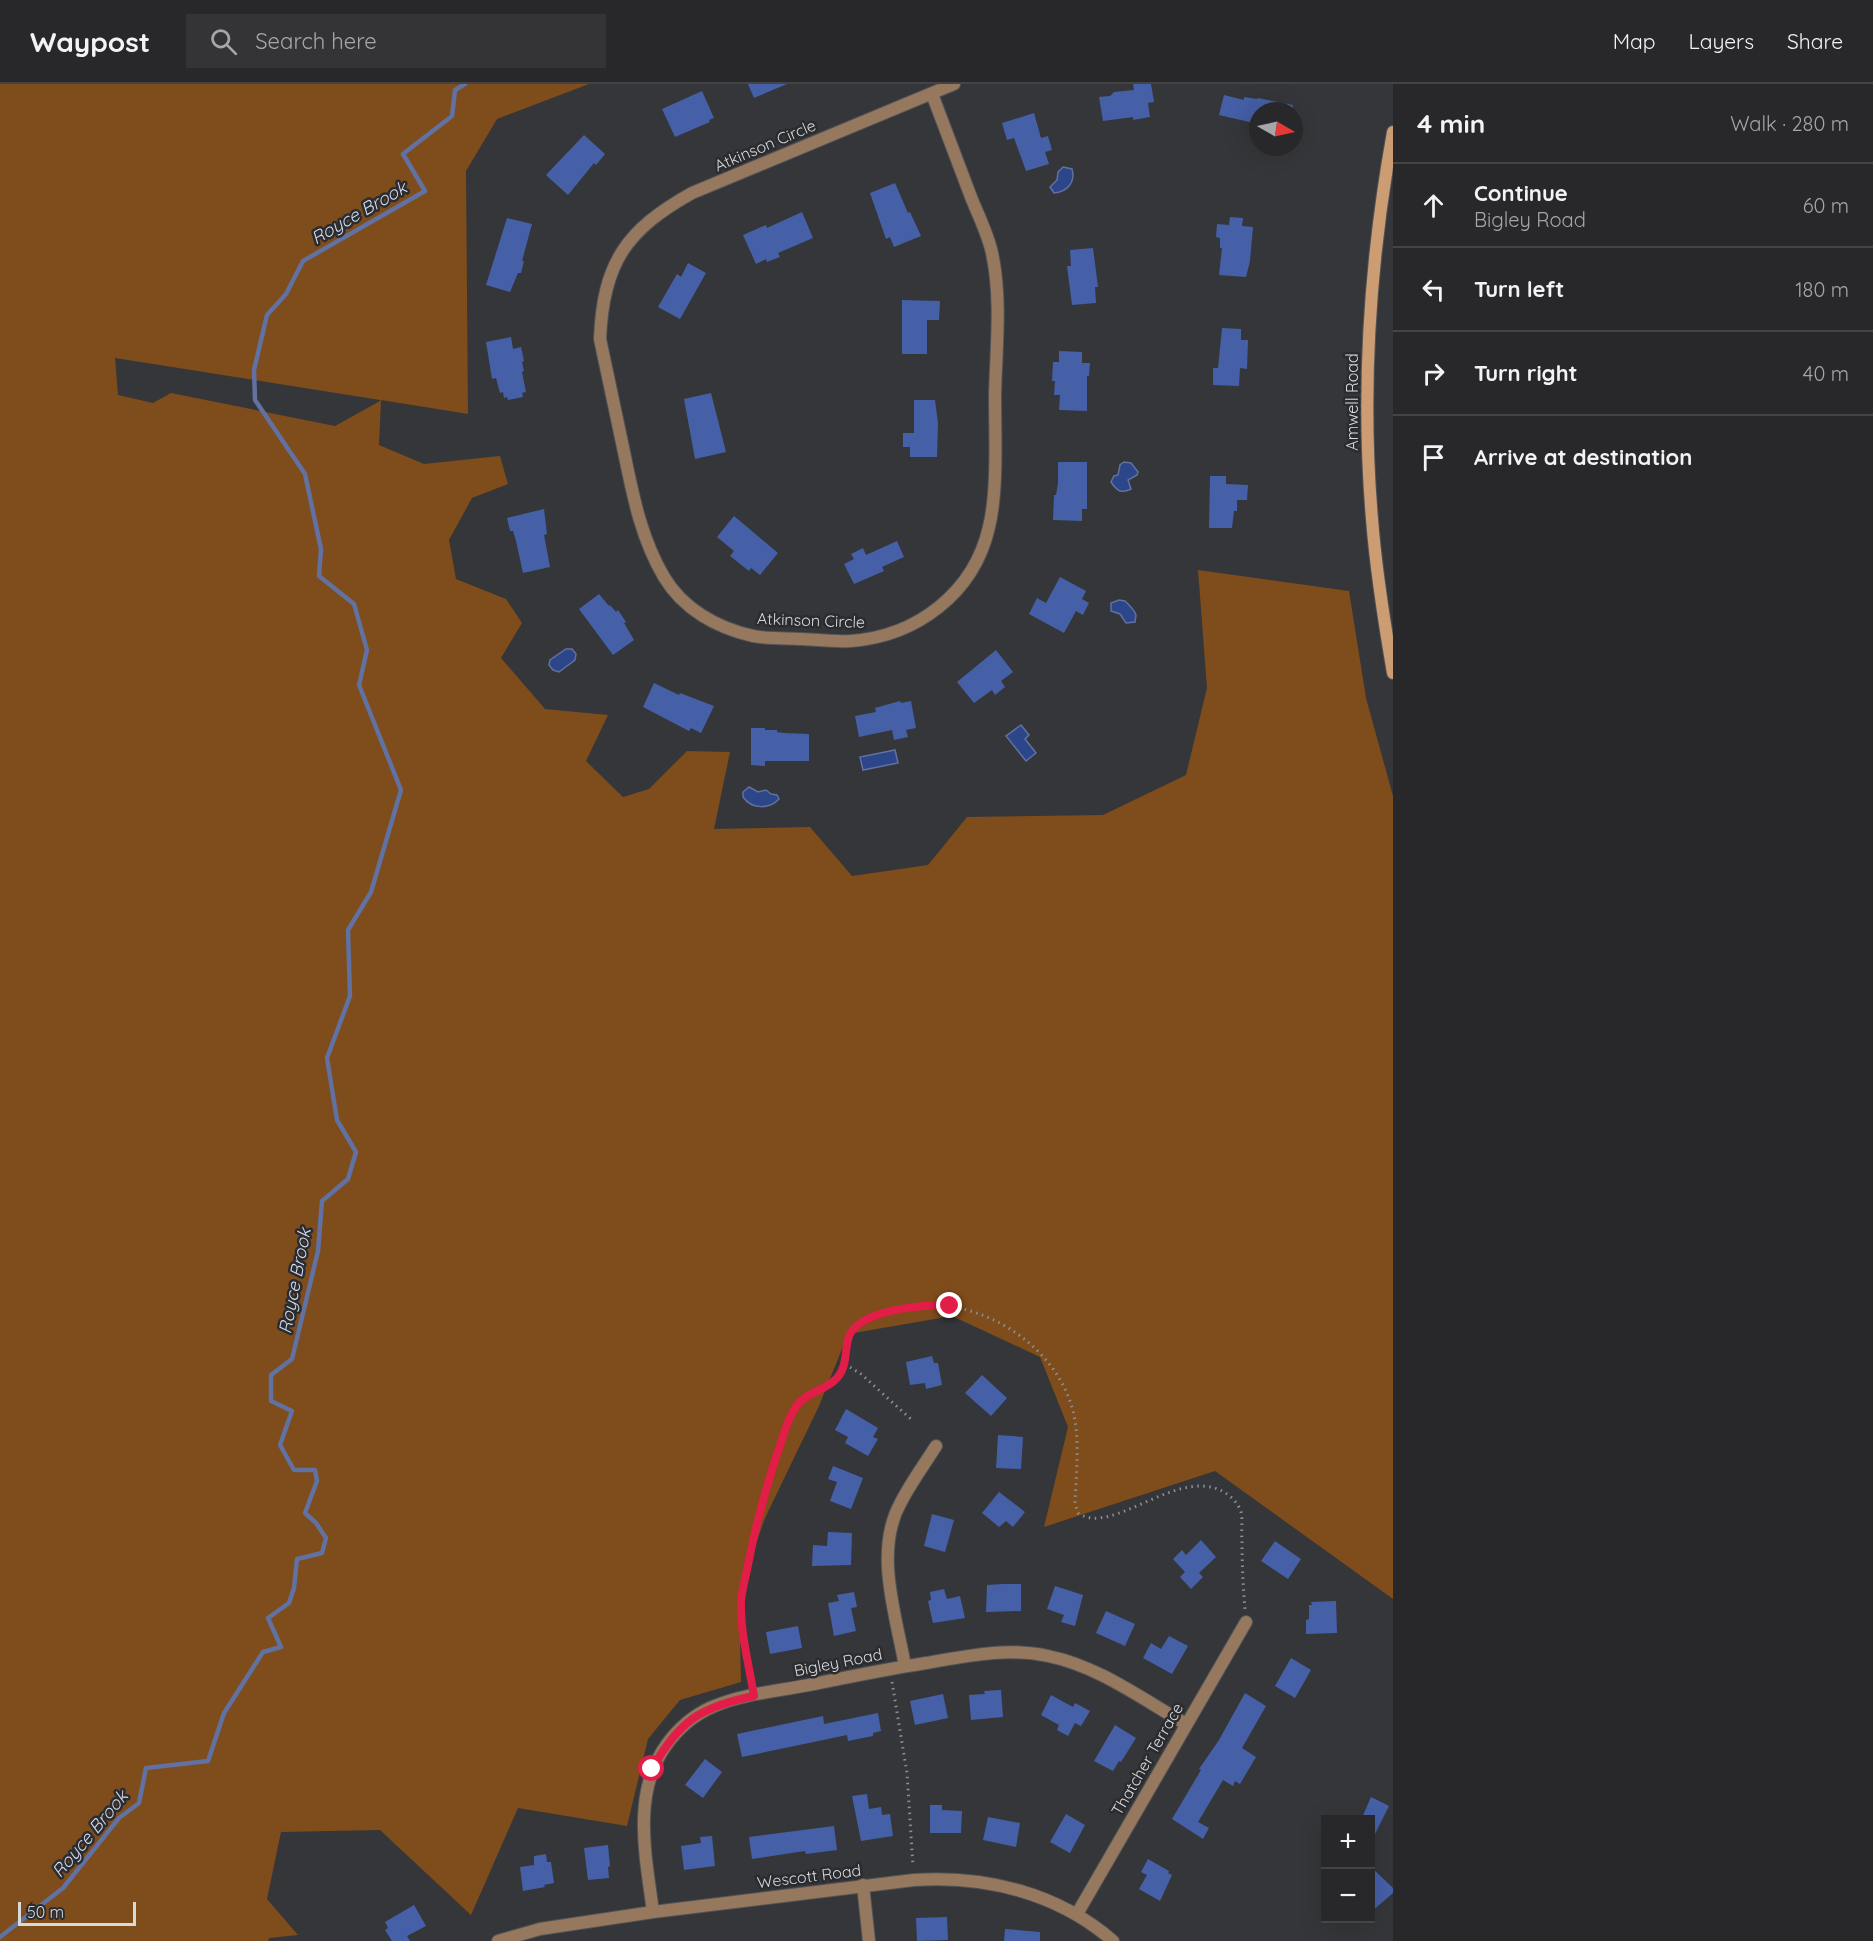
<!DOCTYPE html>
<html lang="en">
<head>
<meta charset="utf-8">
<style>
	:root { --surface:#28282b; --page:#343437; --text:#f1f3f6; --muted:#a5a6a9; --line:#444447 }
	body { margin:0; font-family:Quicksand,sans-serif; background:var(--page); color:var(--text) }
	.controls { position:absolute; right:18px; bottom:18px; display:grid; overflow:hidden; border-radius:0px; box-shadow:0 6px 24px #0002 }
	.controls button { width:54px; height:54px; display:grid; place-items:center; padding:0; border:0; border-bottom:2px solid var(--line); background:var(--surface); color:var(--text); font:30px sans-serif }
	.compass { position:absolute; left:1249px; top:18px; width:54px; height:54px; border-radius:50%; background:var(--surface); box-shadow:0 6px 24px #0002; rotate:99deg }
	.scale { position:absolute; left:18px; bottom:15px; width:118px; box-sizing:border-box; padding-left:6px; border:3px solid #d8d9db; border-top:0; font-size:16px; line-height:21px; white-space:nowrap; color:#d8d9db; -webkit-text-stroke:4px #2b2c2f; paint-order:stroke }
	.stop { position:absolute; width:18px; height:18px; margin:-14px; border:4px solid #e11d48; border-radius:50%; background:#fff }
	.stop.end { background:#e11d48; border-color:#fff; box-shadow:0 2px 6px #0008 }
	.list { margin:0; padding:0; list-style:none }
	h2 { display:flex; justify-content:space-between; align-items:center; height:78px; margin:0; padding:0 24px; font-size:26px }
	h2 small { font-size:20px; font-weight:400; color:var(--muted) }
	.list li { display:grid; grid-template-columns:39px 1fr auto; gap:18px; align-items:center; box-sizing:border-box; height:84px; padding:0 24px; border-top:2px solid var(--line) }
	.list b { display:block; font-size:22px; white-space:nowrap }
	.list p { margin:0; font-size:20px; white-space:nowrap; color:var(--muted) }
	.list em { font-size:20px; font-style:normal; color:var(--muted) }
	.icon { flex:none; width:33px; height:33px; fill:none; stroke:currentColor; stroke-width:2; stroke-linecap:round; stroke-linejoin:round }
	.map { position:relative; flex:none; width:1393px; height:1857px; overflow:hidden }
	header { display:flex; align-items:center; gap:36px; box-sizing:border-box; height:84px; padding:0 30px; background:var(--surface); border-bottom:2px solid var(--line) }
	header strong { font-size:28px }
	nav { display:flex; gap:33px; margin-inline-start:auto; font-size:21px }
	.search { width:420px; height:54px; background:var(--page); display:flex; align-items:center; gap:15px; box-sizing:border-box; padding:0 21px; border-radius:0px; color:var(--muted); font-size:22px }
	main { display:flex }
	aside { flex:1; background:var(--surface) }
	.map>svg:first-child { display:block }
	.green { fill:#7f4c1b; fill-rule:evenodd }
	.water { fill:#2d4589; stroke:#6071a2; stroke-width:1.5 }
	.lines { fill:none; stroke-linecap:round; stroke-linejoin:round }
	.stream { stroke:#6071a2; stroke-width:4.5 }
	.building { fill:#4560a7 }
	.minor-casing { stroke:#525356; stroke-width:14 }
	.secondary-casing { stroke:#525356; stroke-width:14 }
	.path { stroke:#8e8f92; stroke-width:3; stroke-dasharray:1.5 4.5; stroke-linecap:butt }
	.minor { stroke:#96785e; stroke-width:12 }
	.secondary { stroke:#cc9c73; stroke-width:12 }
	.route { stroke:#e11d48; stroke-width:8 }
	.labels { text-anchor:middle; stroke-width:5; stroke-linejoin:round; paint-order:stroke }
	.street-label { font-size:16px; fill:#d8d9db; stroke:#2b2c2f }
	.water-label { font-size:18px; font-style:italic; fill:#d0d9ed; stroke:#2b2c2f }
</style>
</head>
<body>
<header>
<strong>Waypost</strong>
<div class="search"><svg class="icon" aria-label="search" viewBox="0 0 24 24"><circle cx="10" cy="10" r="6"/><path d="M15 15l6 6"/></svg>Search here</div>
<nav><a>Map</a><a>Layers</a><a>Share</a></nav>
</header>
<main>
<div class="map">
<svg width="1393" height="1857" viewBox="0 0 1393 1857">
	<rect width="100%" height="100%" fill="#353639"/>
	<path class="green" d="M0,0H589L497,35L466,87L468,330L381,316L379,361L424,380L500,372L508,400L472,414L449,456L456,495L506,515L522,539L501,574L545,625L608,631L586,677L623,713L649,705L687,667L730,668L714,745L810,743L852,792L928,781L967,733L1103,731L1186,691L1207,604L1198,486L1349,507L1366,614L1393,712V1515L1215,1387L1044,1443L1068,1343L1040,1273L952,1232L848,1250L819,1322L765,1434L739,1507L741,1598L680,1616L648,1655L627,1742L518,1724L471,1831L380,1746L281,1748L267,1815L298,1851L269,1854L268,1857H0ZM115,274L380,316V317L335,342L171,309L153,319L118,311Z"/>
	<g class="water">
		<path d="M1063,83L1072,85C1076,98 1067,108 1054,109L1050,103L1057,96L1058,88Z"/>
		<path d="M1124,378L1131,379L1138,388L1137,391L1128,396L1131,405C1121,410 1117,407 1111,398L1114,392L1118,391L1120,381Z"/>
		<path d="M1119,516L1125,517C1129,521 1134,525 1136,531L1135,538L1126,539L1120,530L1111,527V519Z"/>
		<path d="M566,565H572L576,570L575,576L559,588L553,586L549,581L550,576Z"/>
		<path d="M1021,641L1029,651L1025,655L1036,669L1026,677L1006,652Z"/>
		<path d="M895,666L898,679L863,686L860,673Z"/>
		<path d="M749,703L758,708L766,706L771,710L777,711L779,715C770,725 752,726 743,713V708Z"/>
	</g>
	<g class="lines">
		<path class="stream" d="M0,1853L63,1804L119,1734L139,1719L146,1684L208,1677L224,1629L263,1568L281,1563L268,1534L289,1519L294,1504L297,1475L322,1469L326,1454L316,1439L305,1429L317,1397L315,1386H294L280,1361L292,1327L271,1317V1291L292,1275L318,1167L322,1117L348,1095L356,1068L337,1036L327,974L350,912L348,846L371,808L401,706L359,601L367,566L354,520L319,492L321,465L305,390L255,316L254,286L267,231L286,210L303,177L425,107L403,70L452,32L455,6L465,0"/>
	</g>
	<g class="building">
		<path d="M748,0H787L754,14Z"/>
		<path d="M1133,0H1151L1154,18L1148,19L1150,33L1133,36V33L1103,37L1099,13L1110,12L1114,8L1134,6Z"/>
		<path d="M702,7L714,34L709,36L710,38L675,53L662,25Z"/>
		<path d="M1224,11L1244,16V13L1257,15L1258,14L1293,21L1292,27H1258V40L1219,31Z"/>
		<path d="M1034,29L1041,54L1048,52L1052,66L1045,68L1049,80L1026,87L1014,54L1007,56L1002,39Z"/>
		<path d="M584,51L605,70L596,81L594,79L568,111L546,91Z"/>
		<path d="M895,99L908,129L910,128L921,152L894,163L890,153L886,155L870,109Z"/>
		<path d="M802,128L813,154L778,169L780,173L767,178L766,175L756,180L743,151L766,141L767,144Z"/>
		<path d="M1230,133L1243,134L1242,142L1253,143L1250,177L1246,193L1219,191L1222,164H1220V154L1216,153L1217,140L1229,141Z"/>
		<path d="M507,134L532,140L522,177H524L521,189H518L510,208L486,201Z"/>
		<path d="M1093,164L1098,203H1095L1096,219L1072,221L1067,182H1071L1070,166Z"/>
		<path d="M688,179L706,189L680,235L658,223L677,190L681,193Z"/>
		<path d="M902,216L940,217L939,236H927V270H902Z"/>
		<path d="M1222,244L1241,245V256H1248L1247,285L1240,284L1239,302L1213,301V284H1218Z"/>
		<path d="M511,253L513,265L521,263L524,277L522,278L524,287L522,288L526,308L522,309L523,313L508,316L507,313L504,314L503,308L500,309L496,294L492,295L486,258Z"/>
		<path d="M1059,267L1082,268V279H1090L1089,292H1087V327L1059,326L1060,311H1054L1055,297H1052L1053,278H1059Z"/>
		<path d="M711,309L726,368L695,375L684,315Z"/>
		<path d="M914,316H935L938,339L937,373H910V363H903V349H914Z"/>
		<path d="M1058,378H1087V425H1082V437L1053,436L1054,411H1056L1058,399Z"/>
		<path d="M1210,392H1226V400L1248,401L1247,416H1237V427H1234L1232,444H1209Z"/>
		<path d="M544,425L547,450L544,451L550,483L523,489L516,457L513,447H510L507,434Z"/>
		<path d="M734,432L778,469L760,491L751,484L749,487L730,472L734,467L717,453Z"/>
		<path d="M897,457L904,473L882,483L884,487L854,500L844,480L854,475L851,470L863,464L866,471Z"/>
		<path d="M1060,493L1086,507L1082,515L1089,519L1083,531L1076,527L1064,549L1029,530L1037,514L1046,519Z"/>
		<path d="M599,510L609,522L610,521L616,528L618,526L626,538L624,539L634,556L613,571L579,525Z"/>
		<path d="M996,566L1013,588L1001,597L1005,603L995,611L992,606L974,619L957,598Z"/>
		<path d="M654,599L679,611L680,609L714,622L701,649L691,644L689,647L643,623Z"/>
		<path d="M900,617L901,619L911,617L916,644L906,646L908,653L894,656L892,646L859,653L855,632L876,628L875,624Z"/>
		<path d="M751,644H765V646H777V648L784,649L809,650V677H765V682L751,681Z"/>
		<path d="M932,1272L934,1279H938L942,1301L926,1305L925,1299L910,1301L906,1278Z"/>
		<path d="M982,1291L1007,1314L991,1332L965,1309Z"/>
		<path d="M846,1325L878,1344L873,1353L878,1355L868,1372L845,1359L848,1353L835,1346Z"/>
		<path d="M998,1351L1023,1353L1021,1385L996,1384Z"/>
		<path d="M833,1382L863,1394L851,1425L830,1417L837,1398L828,1395Z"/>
		<path d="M999,1408L1025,1428L1013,1443L1006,1437L999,1443L982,1429Z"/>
		<path d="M932,1430L954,1436L945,1468L924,1462Z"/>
		<path d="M828,1448L852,1449L851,1481L812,1482L813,1461L827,1462Z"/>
		<path d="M1201,1456L1216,1473L1199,1489L1203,1493L1191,1505L1180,1493L1185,1488L1173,1475L1182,1466L1186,1471Z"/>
		<path d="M1275,1457L1301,1475L1288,1495L1261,1477Z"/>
		<path d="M1003,1500H1021V1527L986,1528L987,1501Z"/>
		<path d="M1055,1502L1083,1511L1075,1542L1061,1538L1064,1531L1047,1525Z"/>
		<path d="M944,1505L947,1515L960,1512L965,1534L933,1539L928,1517L931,1516L930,1508Z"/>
		<path d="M854,1508L857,1523L851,1524L856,1547L834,1552L828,1519L839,1517L837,1511Z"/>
		<path d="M1336,1517L1337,1549L1306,1550V1536L1309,1535V1521H1312L1311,1518Z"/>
		<path d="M1106,1527L1135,1540L1125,1562L1096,1549Z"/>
		<path d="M798,1542L802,1564L770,1570L766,1548Z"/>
		<path d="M1169,1552L1188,1562L1172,1590L1143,1574L1151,1559L1161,1565Z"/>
		<path d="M1291,1574L1311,1586L1295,1614L1275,1602Z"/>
		<path d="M1001,1606L1003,1633L971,1636L969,1611L985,1610L984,1607Z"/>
		<path d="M1245,1609L1266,1622L1242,1664L1256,1673L1240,1700L1235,1697L1233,1702L1223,1696L1198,1738L1209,1744L1203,1755L1172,1735L1201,1686L1199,1685L1219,1656Z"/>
		<path d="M943,1610L948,1634L915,1641L910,1617Z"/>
		<path d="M1051,1611L1073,1623L1075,1619L1090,1627L1081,1642L1075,1639L1068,1652L1057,1646L1059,1641L1041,1631Z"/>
		<path d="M878,1629L881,1647L873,1649V1652L848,1657L847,1651L742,1673L737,1650L823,1632L824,1640Z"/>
		<path d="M1115,1641L1136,1654L1121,1678L1119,1677L1113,1687L1094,1677Z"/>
		<path d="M705,1675L722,1688L703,1714L685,1701Z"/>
		<path d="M867,1710L869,1725L881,1723L882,1731L890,1730L893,1752L861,1757L852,1712Z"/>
		<path d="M1371,1713L1389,1722L1371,1758V1736H1361Z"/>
		<path d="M930,1721H942V1726L962,1727L961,1749H930Z"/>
		<path d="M1066,1730L1085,1741L1070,1769L1050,1758Z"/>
		<path d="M988,1733L1020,1739L1016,1763L983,1756Z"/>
		<path d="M834,1742L837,1766L806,1770L805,1767L752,1775L749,1753Z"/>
		<path d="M712,1752L715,1782L684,1786L681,1762L701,1759L700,1753Z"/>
		<path d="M608,1761L610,1782L608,1783L609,1794L588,1796L584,1764Z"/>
		<path d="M546,1770L547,1778H551L554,1799L544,1801L545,1803L523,1807L520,1783L534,1781V1772Z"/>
		<path d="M1148,1775L1169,1787L1168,1789L1172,1791L1160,1817L1139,1805L1147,1791L1141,1788Z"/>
		<path d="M1371,1783L1393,1804V1809L1371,1828Z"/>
		<path d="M414,1821L426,1842L407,1852L410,1857H392L385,1846L388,1844L385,1838Z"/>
		<path d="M947,1833L948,1856L917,1857L916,1834Z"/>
		<path d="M1005,1845L1040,1848V1857H1004Z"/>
	</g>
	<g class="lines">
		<defs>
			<g id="minor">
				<path d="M932,10C945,44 958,78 971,113C978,131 988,150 992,169C1002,215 996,265 995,312C995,351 998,406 989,443C974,509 917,552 851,557C835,558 818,556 802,555C786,554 768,555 753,552C717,544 683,525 664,493C641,454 633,412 624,368C616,330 608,293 600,255C603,179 626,146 692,109L954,0"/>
				<path d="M905,1582C896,1531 874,1468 900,1420C910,1400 924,1381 936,1362"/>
				<path d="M863,1801L869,1857"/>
				<path d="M653,1828C646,1773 631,1709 667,1660C678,1645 694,1631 712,1623C742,1610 778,1607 809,1601C848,1593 887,1585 926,1579C967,1572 1006,1563 1048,1572C1098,1582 1142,1615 1186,1640"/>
				<path d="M1077,1830L1246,1538"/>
				<path d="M498,1857L540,1845L653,1828L914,1796C985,1791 1058,1809 1113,1857"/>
			</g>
			<path id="secondary" d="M1393,48C1370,175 1361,306 1372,435C1376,487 1384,537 1393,589"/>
		</defs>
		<use href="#minor" class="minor-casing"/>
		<use href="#secondary" class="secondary-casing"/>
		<g class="path">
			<path d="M845,1280L861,1290L912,1336"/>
			<path d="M752,1598C747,1572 740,1544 741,1517C742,1504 746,1490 749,1477C756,1438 767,1401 779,1364C784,1351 790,1328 799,1318C809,1307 827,1306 837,1294C854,1274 836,1254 866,1237C940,1194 1045,1241 1071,1320C1081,1351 1076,1387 1075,1419L1078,1429C1113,1454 1181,1378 1227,1410C1232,1413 1239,1421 1241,1428C1243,1436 1241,1447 1242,1456C1242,1479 1243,1502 1245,1525"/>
			<path d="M892,1598L907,1689L913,1782"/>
		</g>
		<use href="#minor" class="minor"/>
		<use href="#secondary" class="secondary"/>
	</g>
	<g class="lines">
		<path class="route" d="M652,1685C679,1637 700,1623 754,1612C749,1581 740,1548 741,1517C742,1505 746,1492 748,1481C755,1443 765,1407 777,1370C783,1354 787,1334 798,1320C807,1308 826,1306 836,1295C848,1283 844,1267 849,1252C861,1225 925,1220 950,1222"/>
	</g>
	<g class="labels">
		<g class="street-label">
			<text transform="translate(765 61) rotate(-23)" y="6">Atkinson Circle</text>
			<text transform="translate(1352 318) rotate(-90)" y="6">Amwell Road</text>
			<text transform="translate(811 536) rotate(2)" y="6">Atkinson Circle</text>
			<text transform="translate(838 1578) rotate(-11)" y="6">Bigley Road</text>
			<text transform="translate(1147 1675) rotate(-60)" y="6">Thatcher Terrace</text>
			<text transform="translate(809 1792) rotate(-7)" y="6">Wescott Road</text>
		</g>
		<g class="water-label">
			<text transform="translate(359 129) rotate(-30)" y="6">Royce Brook</text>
			<text transform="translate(295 1197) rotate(-79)" y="6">Royce Brook</text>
			<text transform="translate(90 1750) rotate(-50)" y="6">Royce Brook</text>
		</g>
	</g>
</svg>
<div class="controls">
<button>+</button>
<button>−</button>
</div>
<svg class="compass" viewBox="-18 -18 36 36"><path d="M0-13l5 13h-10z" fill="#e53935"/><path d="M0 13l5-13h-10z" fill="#a5a6a9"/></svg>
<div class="scale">50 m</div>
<div class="stop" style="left:652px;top:1685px"></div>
<div class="stop end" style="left:950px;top:1222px"></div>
</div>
<aside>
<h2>4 min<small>Walk · 280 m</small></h2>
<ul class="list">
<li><svg class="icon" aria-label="ahead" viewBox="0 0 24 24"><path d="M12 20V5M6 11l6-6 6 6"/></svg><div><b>Continue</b><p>Bigley Road</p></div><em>60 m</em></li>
<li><svg class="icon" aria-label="left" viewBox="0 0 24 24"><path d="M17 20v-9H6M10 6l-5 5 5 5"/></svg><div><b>Turn left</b></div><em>180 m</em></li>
<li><svg class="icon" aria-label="right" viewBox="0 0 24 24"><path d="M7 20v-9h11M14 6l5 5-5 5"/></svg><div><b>Turn right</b></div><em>40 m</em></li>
<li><svg class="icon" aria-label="arrive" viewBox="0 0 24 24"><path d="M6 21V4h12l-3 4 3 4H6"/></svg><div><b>Arrive at destination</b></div></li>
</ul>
</aside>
</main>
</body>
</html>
